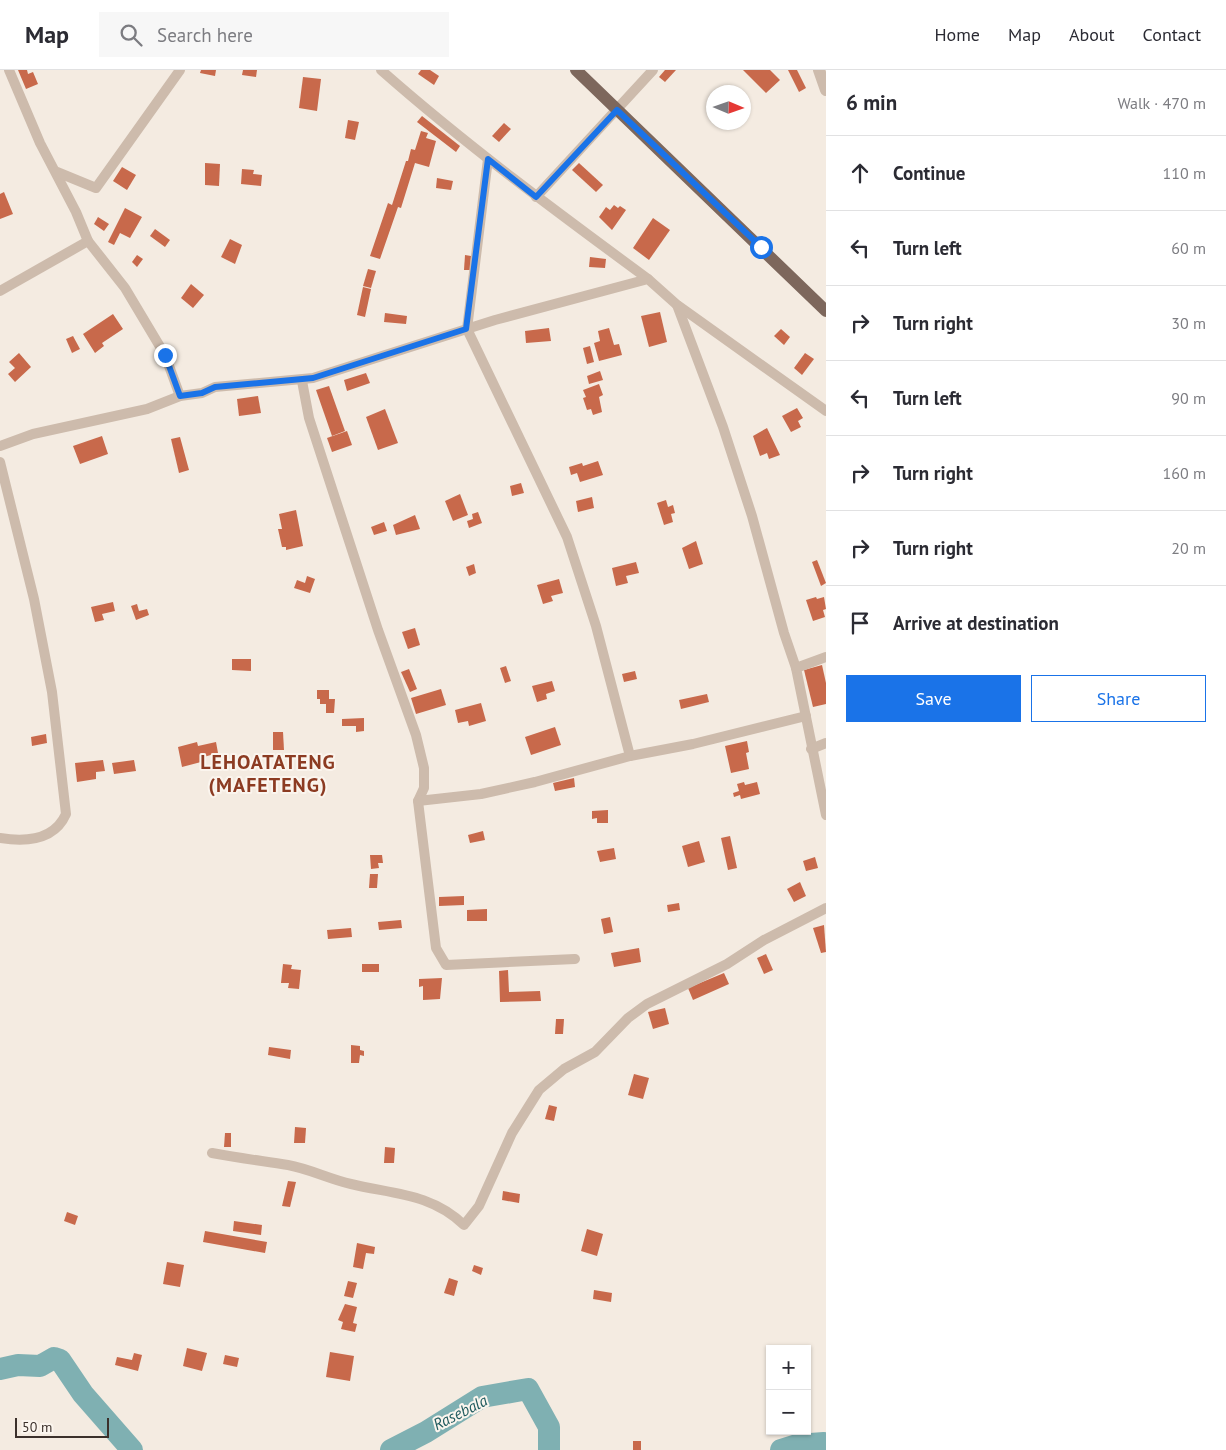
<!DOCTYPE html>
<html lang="en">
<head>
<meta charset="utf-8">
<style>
	:root { --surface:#fff; --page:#f7f7f7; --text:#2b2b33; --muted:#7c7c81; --line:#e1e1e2; --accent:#1a73e8 }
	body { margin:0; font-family:"PT Sans",sans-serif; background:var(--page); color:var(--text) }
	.controls { position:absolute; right:15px; bottom:15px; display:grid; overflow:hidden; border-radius:0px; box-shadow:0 1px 4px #0004 }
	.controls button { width:45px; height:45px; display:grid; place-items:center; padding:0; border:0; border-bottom:1px solid var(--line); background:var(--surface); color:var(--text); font:25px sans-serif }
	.compass { position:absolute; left:706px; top:15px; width:45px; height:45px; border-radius:50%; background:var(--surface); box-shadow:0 1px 4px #0004; rotate:92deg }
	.scale { position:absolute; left:15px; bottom:12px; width:94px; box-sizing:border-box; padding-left:5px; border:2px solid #3b302b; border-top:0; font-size:14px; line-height:18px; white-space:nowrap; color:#3b302b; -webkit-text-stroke:4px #fbf5ee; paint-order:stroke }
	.stop { position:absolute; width:15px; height:15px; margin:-11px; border:4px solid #1a73e8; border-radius:50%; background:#fff }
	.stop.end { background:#1a73e8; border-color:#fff; box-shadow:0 1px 5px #0008 }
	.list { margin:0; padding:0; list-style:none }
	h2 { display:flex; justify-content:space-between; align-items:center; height:65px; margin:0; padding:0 20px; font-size:21px }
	h2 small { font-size:16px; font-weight:400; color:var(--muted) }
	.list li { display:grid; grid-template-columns:32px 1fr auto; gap:15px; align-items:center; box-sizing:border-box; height:75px; padding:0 20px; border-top:1px solid var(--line) }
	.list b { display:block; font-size:19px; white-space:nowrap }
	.list em { font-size:16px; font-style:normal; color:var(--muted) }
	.actions { display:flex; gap:10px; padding:15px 20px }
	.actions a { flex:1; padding:11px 0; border:1px solid var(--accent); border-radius:0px; text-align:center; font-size:18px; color:var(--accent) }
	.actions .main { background:var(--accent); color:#fff }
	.icon { flex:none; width:28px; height:28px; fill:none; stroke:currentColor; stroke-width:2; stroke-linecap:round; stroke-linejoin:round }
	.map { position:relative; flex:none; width:826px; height:1380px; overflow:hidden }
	header { display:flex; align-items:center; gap:30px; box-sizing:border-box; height:70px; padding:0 25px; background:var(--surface); border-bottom:1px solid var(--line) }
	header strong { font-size:24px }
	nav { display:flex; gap:28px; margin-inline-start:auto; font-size:18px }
	.search { width:350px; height:45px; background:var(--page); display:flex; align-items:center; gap:12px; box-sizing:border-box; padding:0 18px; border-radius:0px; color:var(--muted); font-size:19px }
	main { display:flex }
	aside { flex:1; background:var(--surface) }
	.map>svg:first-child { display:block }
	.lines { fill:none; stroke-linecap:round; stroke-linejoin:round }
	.river { stroke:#7fb0b2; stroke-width:22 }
	.building { fill:#c8694b }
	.minor { stroke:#cdbbac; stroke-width:10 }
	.tertiary { stroke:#cdbbac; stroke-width:12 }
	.primary { stroke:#7d675c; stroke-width:12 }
	.route { stroke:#1a73e8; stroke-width:6 }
	.labels { text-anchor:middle; stroke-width:4; stroke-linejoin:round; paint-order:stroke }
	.water-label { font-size:16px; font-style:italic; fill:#1f5a5e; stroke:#fbf5ee }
	.district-label { font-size:20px; font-weight:bold; letter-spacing:1px; fill:#8c3b22; stroke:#fbf5ee }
</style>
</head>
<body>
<header>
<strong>Map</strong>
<div class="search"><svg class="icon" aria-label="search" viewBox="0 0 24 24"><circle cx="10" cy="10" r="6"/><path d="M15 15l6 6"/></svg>Search here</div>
<nav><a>Home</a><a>Map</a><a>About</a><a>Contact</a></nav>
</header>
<main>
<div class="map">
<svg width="826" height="1380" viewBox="0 0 826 1380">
	<rect width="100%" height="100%" fill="#f4ebe1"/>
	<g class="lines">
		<g class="river">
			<path d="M0,1299L18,1295L40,1296L54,1288L60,1290L83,1324L132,1380"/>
			<path d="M391,1380L426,1362L482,1327L528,1319L549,1357V1380"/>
			<path d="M781,1380L797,1375L824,1373L826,1375"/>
		</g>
	</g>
	<g class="building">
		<path d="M18,0H27L28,4L33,2L38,14L26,19Z"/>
		<path d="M201,0H216L215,6L200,3Z"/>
		<path d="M243,0H257L256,7L242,5Z"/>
		<path d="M421,0H430L439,6L434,15L418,4Z"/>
		<path d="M665,0H676L665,12L659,7Z"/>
		<path d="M743,0H770L780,10L766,23Z"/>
		<path d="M788,0H797L806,18L799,22Z"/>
		<path d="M303,7L321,9L317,41L299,38Z"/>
		<path d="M422,46L460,76L456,82L417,52Z"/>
		<path d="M348,50L359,52L355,70L345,68Z"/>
		<path d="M504,53L511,59L499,72L492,66Z"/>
		<path d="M421,61L428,63L426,68L436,71L429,97L415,93L401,138L398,137L380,189L370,186L388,133L392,135L406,91H408L411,79L415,80Z"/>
		<path d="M205,93L220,94L219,116L205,115Z"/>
		<path d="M579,93L603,115L596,122L572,100Z"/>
		<path d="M122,97L136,105L127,120L113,111Z"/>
		<path d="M242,99L254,100L253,104L262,105L261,116L241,114Z"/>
		<path d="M437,108L453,111L451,120L436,118Z"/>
		<path d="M4,122L13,144L0,149V124Z"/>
		<path d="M614,135L618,138L620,136L626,140L612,160L599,147L606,137L610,140Z"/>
		<path d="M125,138L142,147L130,168L120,163L114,175L108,172Z"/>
		<path d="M98,147L109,154L104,161L94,154Z"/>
		<path d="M653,148L670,160L649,190L633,178Z"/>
		<path d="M155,159L170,170L165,177L150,166Z"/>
		<path d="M230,169L242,175L235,194L221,187Z"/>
		<path d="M137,185L143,189L137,197L132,192Z"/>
		<path d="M465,185L471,186L470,200H464Z"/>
		<path d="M590,187L606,189L605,198L589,197Z"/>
		<path d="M368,199L376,201L371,218L363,216Z"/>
		<path d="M191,214L204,225L193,238L181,228Z"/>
		<path d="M363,217L371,219L365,247L357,245Z"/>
		<path d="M660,242L667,272L649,277L641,246Z"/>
		<path d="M385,243L407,246L406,254L384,252Z"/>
		<path d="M113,244L123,259L102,273L104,276L95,283L83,264Z"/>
		<path d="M549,258L551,271L526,273L525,261Z"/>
		<path d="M609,258L614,275L619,274L622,285L599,291L594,273L600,271L598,261Z"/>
		<path d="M781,259L790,267L784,275L774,266Z"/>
		<path d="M73,266L80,279L72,283L66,269Z"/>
		<path d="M590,276L594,292L587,294L583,278Z"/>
		<path d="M19,283L31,297L15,312L8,304L15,298L9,292Z"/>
		<path d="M805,283L814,289L802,305L794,298Z"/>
		<path d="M600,301L603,310L589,314L587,306Z"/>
		<path d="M366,303L370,313L347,321L344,310Z"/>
		<path d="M599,314L603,325L599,327L602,342L593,345L591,339L587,340L583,328L586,327L583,320Z"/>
		<path d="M329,316L345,361L332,366L316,320Z"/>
		<path d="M258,326L261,343L239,346L237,329Z"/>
		<path d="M797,338L803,348L798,351L801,357L791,362L782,346Z"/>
		<path d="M385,339L398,373L378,380L366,347Z"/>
		<path d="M767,358L780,385L769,389L767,383L760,386L753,366Z"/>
		<path d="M347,361L352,375L332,382L327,368Z"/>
		<path d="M102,366L108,384L80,394L73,376Z"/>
		<path d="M180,367L189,400L179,403L171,369Z"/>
		<path d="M598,391L603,405L580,412L577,403L571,405L569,397L582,393L583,396Z"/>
		<path d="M521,413L524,423L512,426L510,416Z"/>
		<path d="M460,424L468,445L453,451L445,431Z"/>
		<path d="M592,427L594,438L578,442L576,431Z"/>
		<path d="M666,430L668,437L673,435L675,443L671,444L673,452L664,455L657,433Z"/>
		<path d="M296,440L303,476L286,480V477H282L278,459H282L279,444Z"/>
		<path d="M478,442L482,453L469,458L467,451L473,449L472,444Z"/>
		<path d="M415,445L420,459L396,465L393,455Z"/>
		<path d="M384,452L387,461L374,465L371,457Z"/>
		<path d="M696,471L703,494L689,499L682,478Z"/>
		<path d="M817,490L826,513L821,516L812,492Z"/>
		<path d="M636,492L639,503L626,506L628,513L616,516L612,498Z"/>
		<path d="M474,494L476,503L469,506L466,497Z"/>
		<path d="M307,506L315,509L310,523L294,518L297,510L305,513Z"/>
		<path d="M559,509L563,523L551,526L553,531L543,534L537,515Z"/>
		<path d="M816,527L817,529L824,527L826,539L823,540L825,547L813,551L806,530Z"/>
		<path d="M113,532L115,541L102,544L104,550L95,552L91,537Z"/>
		<path d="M137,534L139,541L147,539L149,545L136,550L131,536Z"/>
		<path d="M415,558L420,575L408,579L402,562Z"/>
		<path d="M232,589H251V601L232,600Z"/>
		<path d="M822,595L826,613V634L813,637L804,600Z"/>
		<path d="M506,596L511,611L505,613L500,598Z"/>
		<path d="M409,599L417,619L410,622L401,602Z"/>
		<path d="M635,601L637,609L624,612L622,604Z"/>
		<path d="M552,611L555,621L546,624L547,629L537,632L532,616Z"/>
		<path d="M441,619L446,635L416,644L411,628Z"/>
		<path d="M317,620H329V629H335L334,643H326V634H320V629H317Z"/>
		<path d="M707,624L709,632L681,639L679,630Z"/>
		<path d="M481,633L486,651L469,656L468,651L458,653L455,640Z"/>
		<path d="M364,648V661L356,662V656H342V649Z"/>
		<path d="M555,657L561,675L531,685L525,667Z"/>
		<path d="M273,662H283L284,680H273Z"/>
		<path d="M46,664L47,673L32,676L31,667Z"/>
		<path d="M747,671L749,682L746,683L749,699L731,703L725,676Z"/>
		<path d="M197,672L198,676L216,672L218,683L200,688L201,692L182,697L178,677Z"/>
		<path d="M103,690L105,701L96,702V709L77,712L75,693Z"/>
		<path d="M134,690L136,701L114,704L112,693Z"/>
		<path d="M574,708L575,717L555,721L553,713Z"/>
		<path d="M744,712L745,715L757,712L760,724L741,729L740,725L734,727L733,723L739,721L737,714Z"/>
		<path d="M608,740V753H597V748L592,749V741Z"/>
		<path d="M483,761L485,770L470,773L468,765Z"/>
		<path d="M730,766L737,798L728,800L721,768Z"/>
		<path d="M699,771L705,792L688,797L682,776Z"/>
		<path d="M614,778L616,789L600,792L597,781Z"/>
		<path d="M370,785H382L383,793H378L379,798L371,799Z"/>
		<path d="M815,787L818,798L806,801L803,791Z"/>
		<path d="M370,804H378L377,818H369Z"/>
		<path d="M800,812L806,826L794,832L787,819Z"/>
		<path d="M464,826V835L439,836V827Z"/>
		<path d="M679,833L680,840L668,842L667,835Z"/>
		<path d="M487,839V851H467V840Z"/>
		<path d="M610,847L613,862L604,864L601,849Z"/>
		<path d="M401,850L402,858L379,860L378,852Z"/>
		<path d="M824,855L826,882L821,883L813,858Z"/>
		<path d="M351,858L352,867L328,869L327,860Z"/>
		<path d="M639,878L641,892L614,897L611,883Z"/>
		<path d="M766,884L773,900L764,904L757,888Z"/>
		<path d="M283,894L292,895L291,899L301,900L299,919L288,918L289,913H281Z"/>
		<rect x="362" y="894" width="17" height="8"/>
		<path d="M508,900L509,922L540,921L541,931L500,932L499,901Z"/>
		<path d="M724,903L729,914L693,930L688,918Z"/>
		<path d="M442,908L440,929L423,930V916L419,917V909Z"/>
		<path d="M665,938L669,954L653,959L648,942Z"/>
		<path d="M556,949H564L563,964H555Z"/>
		<path d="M351,975L360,976V980L364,981V986L360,985L359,993H351Z"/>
		<path d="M269,977L291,980L290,989L268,985Z"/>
		<path d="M634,1004L649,1008L643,1029L628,1025Z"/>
		<path d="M549,1035L557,1037L554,1051L545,1049Z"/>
		<path d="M295,1057L306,1058L305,1073H294Z"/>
		<path d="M225,1063H231V1077H224Z"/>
		<path d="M385,1077L395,1078L394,1093H384Z"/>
		<path d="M288,1111L296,1112L290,1137L282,1136Z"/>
		<path d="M503,1121L520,1124L519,1133L502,1130Z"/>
		<path d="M67,1142L78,1146L75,1155L64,1151Z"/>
		<path d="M234,1151L262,1155L261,1165L233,1161Z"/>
		<path d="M587,1159L603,1164L597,1186L581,1181Z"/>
		<path d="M205,1161L267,1172L265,1183L203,1172Z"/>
		<path d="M357,1173L375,1177L374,1184L366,1183L363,1199L353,1197Z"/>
		<path d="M167,1192L184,1195L180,1217L163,1214Z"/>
		<path d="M474,1195L483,1198L481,1205L472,1201Z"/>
		<path d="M449,1208L458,1211L454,1226L444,1223Z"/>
		<path d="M348,1211L357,1213L353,1228L344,1226Z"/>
		<path d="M594,1220L612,1223L611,1232L593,1229Z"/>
		<path d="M345,1234L357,1237L353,1253L357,1254L355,1262L341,1259L343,1252L338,1250Z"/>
		<path d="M187,1278L207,1283L202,1301L183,1296Z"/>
		<path d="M330,1282L354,1286L350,1311L326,1307Z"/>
		<path d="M134,1283L142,1285L138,1301L115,1295L117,1287L132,1290Z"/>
		<path d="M225,1285L239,1288L237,1297L223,1294Z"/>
		<rect x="633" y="1371" width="8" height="9"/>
	</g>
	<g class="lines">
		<g class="minor">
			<path d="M9,0L40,73L76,142L88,171L125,218L165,285L180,326"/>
			<path d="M381,0C466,75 557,142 648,209"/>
			<path d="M488,89L467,259L567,467L596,556L630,686"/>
			<path d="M57,102L96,118L180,0"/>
			<path d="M536,127L653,0"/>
			<path d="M0,221L88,171"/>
			<path d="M677,235L723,357L752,446L784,563L796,598L826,745"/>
			<path d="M302,311L309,348L378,560L416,665L424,698V718L418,731L436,878L446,895L575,889"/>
			<path d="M0,376L33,364L147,339L180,326L202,323L215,317L313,308L495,250L648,209L676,234L826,341"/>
			<path d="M0,392L34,529L52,622L66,744C54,771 25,772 0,768"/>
			<path d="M796,598L826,587"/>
			<path d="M811,679L826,673"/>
			<path d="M418,731L481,724L535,712L630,686L693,674L806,646"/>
			<path d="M212,1083C238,1088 263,1091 288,1095C310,1099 329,1109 351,1114C392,1124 431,1123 464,1155L479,1136L512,1063L539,1020L564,999L595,982L628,948L647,934L727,894L764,870L826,838"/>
		</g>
		<path class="tertiary" d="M819,0L826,20"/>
		<path class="primary" d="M576,0L826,241"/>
	</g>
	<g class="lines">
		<path class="route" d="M165,285L180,326L202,323L215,317L313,308L466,259L488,89L536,127L617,40L761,177"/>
	</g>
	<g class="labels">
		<g class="water-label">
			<text transform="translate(460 1342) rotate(-27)" y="6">Rasebala</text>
		</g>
		<g class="district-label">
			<text x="268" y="699">LEHOATATENG<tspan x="268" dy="23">(MAFETENG)</tspan></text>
		</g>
	</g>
</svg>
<div class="controls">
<button>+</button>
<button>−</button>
</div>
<svg class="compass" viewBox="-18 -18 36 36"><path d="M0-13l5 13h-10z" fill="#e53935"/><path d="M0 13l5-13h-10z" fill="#7c7c81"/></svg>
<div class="scale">50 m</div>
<div class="stop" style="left:761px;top:177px"></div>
<div class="stop end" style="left:165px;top:285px"></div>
</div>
<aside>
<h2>6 min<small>Walk · 470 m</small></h2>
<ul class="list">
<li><svg class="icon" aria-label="ahead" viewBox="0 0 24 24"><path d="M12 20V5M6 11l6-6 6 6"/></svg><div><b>Continue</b></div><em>110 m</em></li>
<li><svg class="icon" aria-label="left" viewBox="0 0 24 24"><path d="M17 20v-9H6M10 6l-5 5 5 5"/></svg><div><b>Turn left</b></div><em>60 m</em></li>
<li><svg class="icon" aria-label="right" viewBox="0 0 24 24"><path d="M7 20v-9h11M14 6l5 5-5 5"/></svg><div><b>Turn right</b></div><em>30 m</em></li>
<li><svg class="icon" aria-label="left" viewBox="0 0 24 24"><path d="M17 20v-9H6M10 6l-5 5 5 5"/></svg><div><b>Turn left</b></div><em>90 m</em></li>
<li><svg class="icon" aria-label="right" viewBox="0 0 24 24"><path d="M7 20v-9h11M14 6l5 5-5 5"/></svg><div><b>Turn right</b></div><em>160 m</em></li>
<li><svg class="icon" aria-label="right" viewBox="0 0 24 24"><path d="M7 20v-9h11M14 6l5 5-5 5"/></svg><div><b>Turn right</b></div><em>20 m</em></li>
<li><svg class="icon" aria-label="arrive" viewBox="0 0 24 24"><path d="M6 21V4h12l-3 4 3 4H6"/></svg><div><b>Arrive at destination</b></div></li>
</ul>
<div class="actions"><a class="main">Save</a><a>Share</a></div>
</aside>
</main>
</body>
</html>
